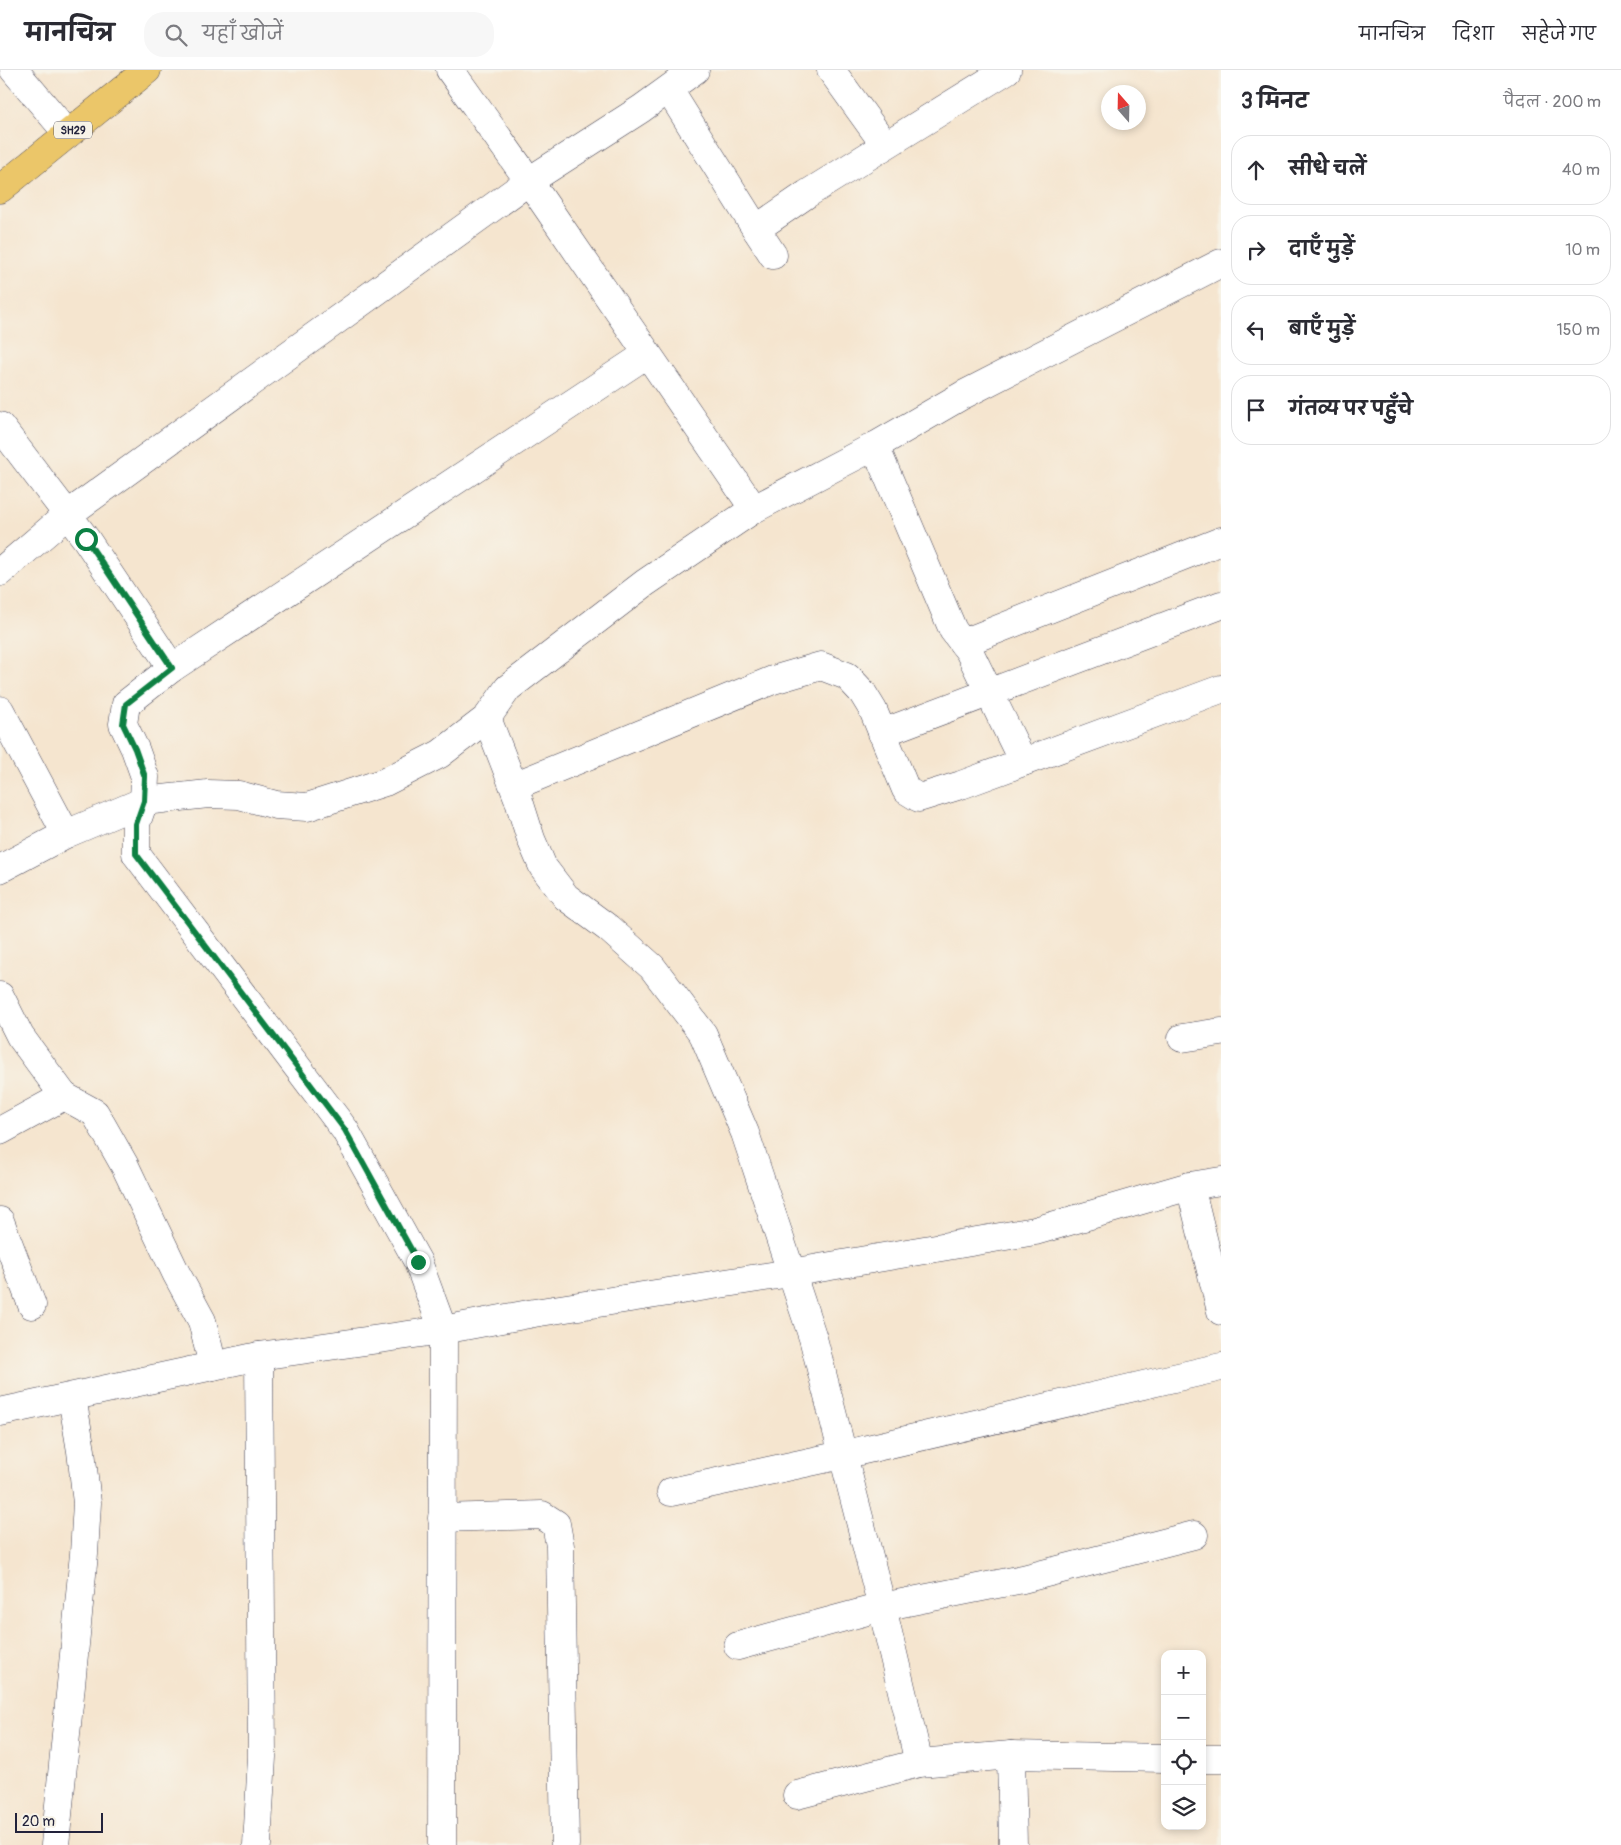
<!DOCTYPE html>
<html lang="hi">
<head>
<meta charset="utf-8">
<style>
	:root { --surface:#fff; --page:#f7f7f7; --text:#2b2b33; --muted:#7c7c81; --line:#e1e1e2 }
	body { margin:0; font-family:Pangolin,"Playpen Sans Deva",sans-serif; background:var(--page); color:var(--text) }
	.controls { position:absolute; right:15px; bottom:15px; display:grid; overflow:hidden; border-radius:10px; box-shadow:0 2px 8px #0003 }
	.controls button { width:45px; height:45px; display:grid; place-items:center; padding:0; border:0; border-bottom:1px solid var(--line); background:var(--surface); color:var(--text); font:25px sans-serif }
	.compass { position:absolute; left:1101px; top:15px; width:45px; height:45px; border-radius:50%; background:var(--surface); box-shadow:0 2px 8px #0003; rotate:340deg }
	.scale { position:absolute; left:15px; bottom:12px; width:88px; box-sizing:border-box; padding-left:5px; border:2px solid #22223b; border-top:0; font-size:14px; line-height:18px; white-space:nowrap; color:#22223b; -webkit-text-stroke:4px #f7f3e8; paint-order:stroke }
	.stop { position:absolute; width:15px; height:15px; margin:-11px; border:4px solid #0b8043; border-radius:50%; background:#fff }
	.stop.end { background:#0b8043; border-color:#fff; box-shadow:0 1px 5px #0008 }
	.list { margin:0; padding:0; list-style:none }
	h2 { display:flex; justify-content:space-between; align-items:center; height:65px; margin:0; padding:0 20px; font-size:21px }
	h2 small { font-size:16px; font-weight:400; color:var(--muted) }
	.list li { display:grid; grid-template-columns:32px 1fr auto; gap:15px; align-items:center; box-sizing:border-box; height:70px; margin:0 10px 10px; padding:0 10px; border:1px solid var(--line); border-radius:20px }
	.list b { display:block; font-size:19px; white-space:nowrap }
	.list em { font-size:16px; font-style:normal; color:var(--muted) }
	.icon { flex:none; width:28px; height:28px; fill:none; stroke:currentColor; stroke-width:2; stroke-linecap:round; stroke-linejoin:round }
	.map { position:relative; flex:none; width:1221px; height:1775px; overflow:hidden }
	header { display:flex; align-items:center; gap:30px; box-sizing:border-box; height:70px; padding:0 25px; background:var(--surface); border-bottom:1px solid var(--line) }
	header strong { font-size:24px }
	nav { display:flex; gap:28px; margin-inline-start:auto; font-size:18px }
	.search { width:350px; height:45px; background:var(--page); display:flex; align-items:center; gap:12px; box-sizing:border-box; padding:0 18px; border-radius:20px; color:var(--muted); font-size:19px }
	main { display:flex }
	aside { flex:1; background:var(--surface) }
	.map>svg:first-child { display:block }
	.lines { fill:none; stroke-linecap:round; stroke-linejoin:round }
	.street-casing { stroke:#423f51; stroke-width:29 }
	.primary-casing { stroke:#423f51; stroke-width:29 }
	.street { stroke:#fff; stroke-width:28 }
	.primary { stroke:#ebc669; stroke-width:28 }
	.route { stroke:#0b8043; stroke-width:6 }
	.labels { text-anchor:middle; stroke-width:5; stroke-linejoin:round; paint-order:stroke }
	.shield { fill:#f7f3e8; stroke:#62616f; stroke-width:1 }
	.shield-label { font-size:11px; font-weight:bold; fill:#22223b }
</style>
</head>
<body>
<header>
<strong>मानचित्र</strong>
<div class="search"><svg class="icon" aria-label="search" viewBox="0 0 24 24"><circle cx="10" cy="10" r="6"/><path d="M15 15l6 6"/></svg>यहाँ खोजें</div>
<nav><a>मानचित्र</a><a>दिशा</a><a>सहेजे गए</a></nav>
</header>
<main>
<div class="map">
<svg width="1221" height="1775" viewBox="0 0 1221 1775">
	<rect width="100%" height="100%" fill="#f7f3e8"/>
	<filter id="ink" filterUnits="userSpaceOnUse"><feTurbulence type="fractalNoise" baseFrequency=".02" numOctaves="2"/><feDisplacementMap in="SourceGraphic" scale="10" xChannelSelector="R" yChannelSelector="G"/><feConvolveMatrix kernelMatrix="1 2 1 2 8 2 1 2 1" color-interpolation-filters="sRGB"/></filter>
	<filter id="wash" filterUnits="userSpaceOnUse"><feTurbulence type="fractalNoise" baseFrequency=".0096" numOctaves="4" result="noise"/><feDisplacementMap in="SourceGraphic" scale="20" xChannelSelector="R" yChannelSelector="G"/><feGaussianBlur stdDeviation="1.12" result="paint"/><feColorMatrix in="noise" values="0 0 0 0 0 0 0 0 0 0 0 0 0 0 0 0 0 1.4 0 .05"/><feComposite in="paint" operator="in"/></filter>
	<g filter="url(#wash)">
		<rect width="100%" height="100%" fill="#f5e5cf"/>
	</g>
	<g filter="url(#ink)">
		<g class="lines">
			<defs>
				<g id="street">
					<path d="M14,0L68,64"/>
					<path d="M450,0L529,111L754,439"/>
					<path d="M831,0L885,75"/>
					<path d="M669,20L756,159L807,124L1007,0"/>
					<path d="M756,159L773,185"/>
					<path d="M0,356L86,469L172,598"/>
					<path d="M875,376L953,560L969,581L1023,692"/>
					<path d="M0,502L67,445L529,111L641,39L695,0"/>
					<path d="M963,573L1221,471"/>
					<path d="M0,640L66,764"/>
					<path d="M487,648L518,728L531,769L543,797L566,827L608,858L652,897L703,964L745,1063L813,1268L882,1537L919,1693L1011,1685L1165,1688"/>
					<path d="M882,663L1221,535"/>
					<path d="M514,716L773,610L821,596L847,606L862,622L873,640L906,720L919,728L961,715L1221,619"/>
					<path d="M0,799L66,764L144,731L208,724L239,725L276,735L307,737L385,712L440,684L487,648L508,618L645,513L754,439L875,376L963,325L1221,193"/>
					<path d="M0,926L20,966L64,1026L0,1061"/>
					<path d="M1182,968L1221,962"/>
					<path d="M64,1026L95,1043L125,1096L176,1203L202,1251L213,1296"/>
					<path d="M1190,1116L1221,1241"/>
					<path d="M0,1151L32,1235"/>
					<path d="M0,1342L259,1286L443,1260L534,1243L790,1203L1035,1161L1190,1116L1221,1111"/>
					<path d="M671,1422L842,1385L1221,1297"/>
					<path d="M442,1448L542,1445L556,1454L560,1476L565,1775"/>
					<path d="M738,1576L882,1537L1023,1509L1194,1465"/>
					<path d="M1011,1685L1013,1775"/>
					<path d="M1202,1689H1221"/>
					<path d="M797,1725L919,1693"/>
					<path d="M55,1775L84,1484L87,1433L81,1381L72,1327"/>
					<path d="M257,1775L262,1687L259,1286"/>
					<path d="M442,1775L443,1260L418,1192L345,1060L136,784V754L144,731L145,707L135,679L123,654L126,634L172,598L647,284"/>
				</g>
				<path id="primary" d="M0,119L147,0"/>
			</defs>
			<use href="#street" class="street-casing"/>
			<use href="#primary" class="primary-casing"/>
			<use href="#street" class="street"/>
			<use href="#primary" class="primary"/>
		</g>
	</g>
	<g class="lines" filter="url(#ink)">
		<path class="route" d="M86,469L172,598L126,634L123,654L135,679L145,707L144,731L136,754V784L345,1060L418,1192"/>
	</g>
	<g class="labels">
		<rect class="shield" x="54" y="51.5" width="38" height="17" rx="4"/>
		<g class="shield-label">
			<text x="73" y="64">SH29</text>
		</g>
	</g>
</svg>
<div class="controls">
<button>+</button>
<button>−</button>
<button><svg class="icon" aria-label="locate" viewBox="0 0 24 24"><circle cx="12" cy="12" r="6"/><path d="M12 2v4M12 18v4M2 12h4M18 12h4"/></svg></button>
<button><svg class="icon" aria-label="layers" viewBox="0 0 24 24"><path d="M12 4l9 5-9 5-9-5zM3 14l9 5 9-5"/></svg></button>
</div>
<svg class="compass" viewBox="-18 -18 36 36"><path d="M0-13l5 13h-10z" fill="#e53935"/><path d="M0 13l5-13h-10z" fill="#7c7c81"/></svg>
<div class="scale">20 m</div>
<div class="stop" style="left:86px;top:469px"></div>
<div class="stop end" style="left:418px;top:1192px"></div>
</div>
<aside>
<h2>3 मिनट<small>पैदल · 200 m</small></h2>
<ul class="list">
<li><svg class="icon" aria-label="ahead" viewBox="0 0 24 24"><path d="M12 20V5M6 11l6-6 6 6"/></svg><div><b>सीधे चलें</b></div><em>40 m</em></li>
<li><svg class="icon" aria-label="right" viewBox="0 0 24 24"><path d="M7 20v-9h11M14 6l5 5-5 5"/></svg><div><b>दाएँ मुड़ें</b></div><em>10 m</em></li>
<li><svg class="icon" aria-label="left" viewBox="0 0 24 24"><path d="M17 20v-9H6M10 6l-5 5 5 5"/></svg><div><b>बाएँ मुड़ें</b></div><em>150 m</em></li>
<li><svg class="icon" aria-label="arrive" viewBox="0 0 24 24"><path d="M6 21V4h12l-3 4 3 4H6"/></svg><div><b>गंतव्य पर पहुँचे</b></div></li>
</ul>
</aside>
</main>
</body>
</html>
